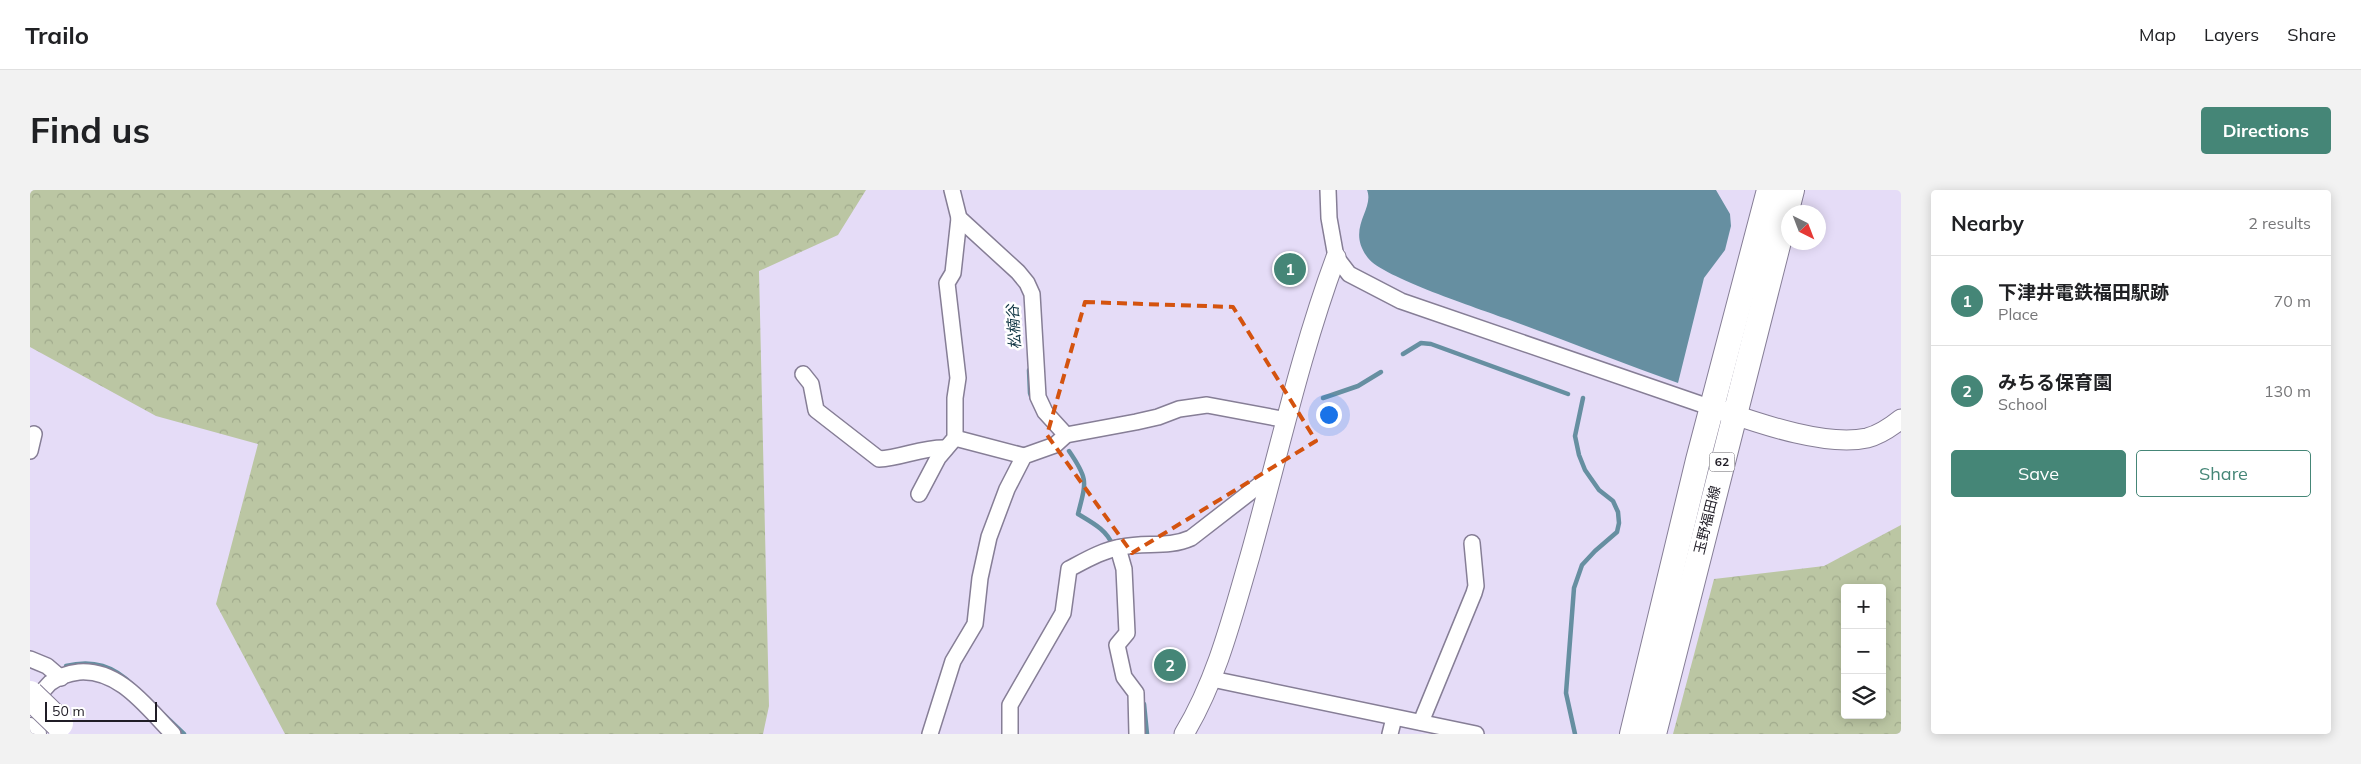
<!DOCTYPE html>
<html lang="en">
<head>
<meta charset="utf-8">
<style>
	:root { --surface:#fff; --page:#f2f2f2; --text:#202124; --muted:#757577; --line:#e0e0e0; --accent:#458677 }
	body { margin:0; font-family:Mulish,"Noto Sans JP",sans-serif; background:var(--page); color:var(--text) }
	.controls { position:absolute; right:15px; bottom:15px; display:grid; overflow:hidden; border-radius:5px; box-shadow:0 2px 12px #0003 }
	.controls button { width:45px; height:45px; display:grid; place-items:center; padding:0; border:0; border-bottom:1px solid var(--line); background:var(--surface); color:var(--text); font:25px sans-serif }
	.compass { position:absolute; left:1751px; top:15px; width:45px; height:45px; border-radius:50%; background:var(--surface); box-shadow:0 2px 12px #0003; rotate:138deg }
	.scale { position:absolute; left:15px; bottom:12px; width:112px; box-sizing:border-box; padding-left:5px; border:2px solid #201d26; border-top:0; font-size:14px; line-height:18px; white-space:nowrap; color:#201d26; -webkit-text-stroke:4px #fff; paint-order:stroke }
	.you { position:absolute; left:1298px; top:224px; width:18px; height:18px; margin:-12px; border:4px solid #fff; border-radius:50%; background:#1a73e8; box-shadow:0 0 0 8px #1a73e833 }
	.badge { display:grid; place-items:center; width:32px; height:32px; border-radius:50%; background:var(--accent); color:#fff; font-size:16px; font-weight:700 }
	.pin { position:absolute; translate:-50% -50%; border:2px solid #fff; box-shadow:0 1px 5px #0006 }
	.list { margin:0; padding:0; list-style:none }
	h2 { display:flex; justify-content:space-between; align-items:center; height:65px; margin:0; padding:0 20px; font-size:21px }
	h2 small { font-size:16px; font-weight:400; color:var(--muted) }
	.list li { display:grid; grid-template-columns:32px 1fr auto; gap:15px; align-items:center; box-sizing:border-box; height:90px; padding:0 20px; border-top:1px solid var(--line) }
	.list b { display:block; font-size:19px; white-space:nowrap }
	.list p { margin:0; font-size:16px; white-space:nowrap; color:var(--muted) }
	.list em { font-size:16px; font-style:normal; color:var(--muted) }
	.actions { display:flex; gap:10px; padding:15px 20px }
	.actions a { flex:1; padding:11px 0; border:1px solid var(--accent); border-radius:5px; text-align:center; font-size:18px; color:var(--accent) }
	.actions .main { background:var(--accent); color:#fff }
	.icon { flex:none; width:28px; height:28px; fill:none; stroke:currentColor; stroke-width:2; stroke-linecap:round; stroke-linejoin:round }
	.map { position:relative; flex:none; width:1871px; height:544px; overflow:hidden; border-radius:5px }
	header { display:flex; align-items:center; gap:30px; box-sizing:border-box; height:70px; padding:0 25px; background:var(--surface); border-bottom:1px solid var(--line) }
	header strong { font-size:24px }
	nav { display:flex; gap:28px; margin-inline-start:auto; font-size:18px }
	.intro { display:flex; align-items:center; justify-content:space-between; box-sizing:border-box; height:120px; padding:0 30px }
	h1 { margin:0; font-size:35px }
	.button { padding:12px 22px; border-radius:5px; background:var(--accent); color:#fff; font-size:18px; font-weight:700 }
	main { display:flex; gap:30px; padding:0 30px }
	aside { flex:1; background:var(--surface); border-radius:5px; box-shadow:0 2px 12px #0003 }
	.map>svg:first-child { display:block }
	.forest { fill:url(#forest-crowns); fill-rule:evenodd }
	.water { fill:#668fa1 }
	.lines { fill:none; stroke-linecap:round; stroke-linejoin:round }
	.stream { stroke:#668fa1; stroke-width:4.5 }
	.minor-casing { stroke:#867e96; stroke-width:18 }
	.tertiary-casing { stroke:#867e96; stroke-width:21 }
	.primary-casing { stroke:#867e96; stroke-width:26 }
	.motorway-casing { stroke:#867e96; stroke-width:30 }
	.minor { stroke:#fff; stroke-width:15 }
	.tertiary { stroke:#fff; stroke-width:19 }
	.primary { stroke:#fff; stroke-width:24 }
	.motorway { stroke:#fff; stroke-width:28 }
	.motorway-bridge-casing { stroke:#867e96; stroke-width:30; stroke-linecap:butt }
	.motorway-bridge { stroke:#fff; stroke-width:28 }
	.marked { fill:none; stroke:#d4530f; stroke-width:4; stroke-dasharray:10 6; stroke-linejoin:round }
	.labels { text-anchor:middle; stroke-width:5; stroke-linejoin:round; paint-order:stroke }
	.shield { fill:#fff; stroke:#636167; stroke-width:1 }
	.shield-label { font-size:12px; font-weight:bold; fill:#201d26 }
	.street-label { font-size:14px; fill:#201d26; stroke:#fff }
	.water-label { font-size:15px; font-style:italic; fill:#0d3341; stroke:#fff }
</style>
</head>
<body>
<header>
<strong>Trailo</strong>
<nav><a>Map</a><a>Layers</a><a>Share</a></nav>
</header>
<div class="intro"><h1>Find us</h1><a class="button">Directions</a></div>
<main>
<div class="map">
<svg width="1871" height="544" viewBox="0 0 1871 544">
	<defs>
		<pattern id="forest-crowns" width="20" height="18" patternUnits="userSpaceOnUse" patternTransform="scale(1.25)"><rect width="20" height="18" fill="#bbc6a3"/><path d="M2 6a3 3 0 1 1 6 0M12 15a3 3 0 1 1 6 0" fill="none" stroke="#a0aa8c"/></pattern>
	</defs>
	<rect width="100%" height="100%" fill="#e5dcf7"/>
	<g class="forest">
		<path d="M0,0H836L808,45L729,81L739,516L733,544H255L186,414L228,254L126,226L0,157Z"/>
		<path d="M1871,335V544H1643L1684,389L1794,376ZM1815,398H1852V525H1815Z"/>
	</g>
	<path class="water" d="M1337,0H1686L1700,24L1701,36L1695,60L1674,88L1648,193C1591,173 1534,150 1477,129C1450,119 1352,87 1338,68C1315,38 1345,20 1337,0Z"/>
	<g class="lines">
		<g class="stream">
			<path d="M1373,164L1391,153L1401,154L1538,204"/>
			<path d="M999,180L1000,203L1002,209"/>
			<path d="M1293,208L1328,196L1351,182"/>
			<path d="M1039,261C1059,290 1056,292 1048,324C1063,333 1077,340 1083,356"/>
			<path d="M36,476C63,469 84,476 104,496"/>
			<path d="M1114,514L1117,544"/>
			<path d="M133,524L154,544"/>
			<path d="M1545,544L1536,503L1544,398L1552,375L1565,361L1587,342L1589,333L1588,322L1583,311L1569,300L1555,280L1549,265L1545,246L1553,208"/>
		</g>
		<defs>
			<g id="minor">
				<path d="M922,0L929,28L988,82L997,93L1002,104L1008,207L1015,222L1036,245"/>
				<path d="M1298,0L1299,28L1306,67L1319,84L1371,111L1682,218"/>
				<path d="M773,184L781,194L786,220L849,269C872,268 892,257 916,258"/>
				<path d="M925,248L994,266"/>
				<path d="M0,261L4,244"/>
				<path d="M889,304L908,268L925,248V208L928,188L917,93L923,83L929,28"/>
				<path d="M1088,358L1094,379L1097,443L1087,455L1094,487L1106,503L1107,544"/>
				<path d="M0,469L17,476L31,488"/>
				<path d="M1182,489L1446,544"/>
				<path d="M2,514C8,507 14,499 20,493C28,487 40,483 49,482C90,479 117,518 143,544"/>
				<path d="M1391,532L1444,403L1446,396L1442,353"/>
				<path d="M900,544L923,471L945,434L950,388L959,347L977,299L994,266L1025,255L1036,245L1106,232L1128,227L1149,219L1177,215L1257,230"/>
				<path d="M980,544V515L1033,423L1039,379C1056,370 1073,360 1092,357C1115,352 1139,358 1161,348L1241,286"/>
				<path d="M1360,544L1364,528"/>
			</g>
			<g id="tertiary">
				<path d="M1693,221C1731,234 1797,257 1837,248C1849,245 1861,237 1871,229"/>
				<path d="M1154,544C1187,489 1202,428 1220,366C1248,266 1270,164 1306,67"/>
			</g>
			<g id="primary">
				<path d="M1602,544L1668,270L1739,0"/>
				<path d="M1624,544L1762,0"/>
			</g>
			<path id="motorway" d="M0,542L2,544"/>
		</defs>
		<use href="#minor" class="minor-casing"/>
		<use href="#tertiary" class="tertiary-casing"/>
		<use href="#primary" class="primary-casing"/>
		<use href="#motorway" class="motorway-casing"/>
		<use href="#minor" class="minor"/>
		<use href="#tertiary" class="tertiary"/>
		<use href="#primary" class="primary"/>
		<use href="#motorway" class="motorway"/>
		<defs>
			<path id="motorway-bridge" d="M0,505L29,533"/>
		</defs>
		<use href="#motorway-bridge" class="motorway-bridge-casing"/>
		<use href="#motorway-bridge" class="motorway-bridge"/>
	</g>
	<path class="marked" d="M1055,112L1203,117L1286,251L1102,363L1017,245Z"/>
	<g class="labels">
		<rect class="shield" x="1679.5" y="262.5" width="25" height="19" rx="4"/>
		<g class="shield-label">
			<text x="1692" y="276">62</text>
		</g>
		<g class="street-label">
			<text transform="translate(1677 330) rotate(-76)" y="5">玉野福田線</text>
		</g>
		<g class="water-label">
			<text transform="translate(984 137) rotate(-94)" y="5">松楠谷</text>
		</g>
	</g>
</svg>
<div class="controls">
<button>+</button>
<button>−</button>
<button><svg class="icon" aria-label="layers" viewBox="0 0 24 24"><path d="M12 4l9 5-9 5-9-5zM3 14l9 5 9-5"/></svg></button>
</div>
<svg class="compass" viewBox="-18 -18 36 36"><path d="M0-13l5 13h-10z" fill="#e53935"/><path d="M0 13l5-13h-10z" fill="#757577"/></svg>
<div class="scale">50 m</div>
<div class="you"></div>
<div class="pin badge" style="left:1260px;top:79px">1</div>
<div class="pin badge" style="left:1140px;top:475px">2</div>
</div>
<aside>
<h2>Nearby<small>2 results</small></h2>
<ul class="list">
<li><span class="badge">1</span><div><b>下津井電鉄福田駅跡</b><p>Place</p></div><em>70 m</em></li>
<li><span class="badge">2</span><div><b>みちる保育園</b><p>School</p></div><em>130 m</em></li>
</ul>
<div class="actions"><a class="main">Save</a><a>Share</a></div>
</aside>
</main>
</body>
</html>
